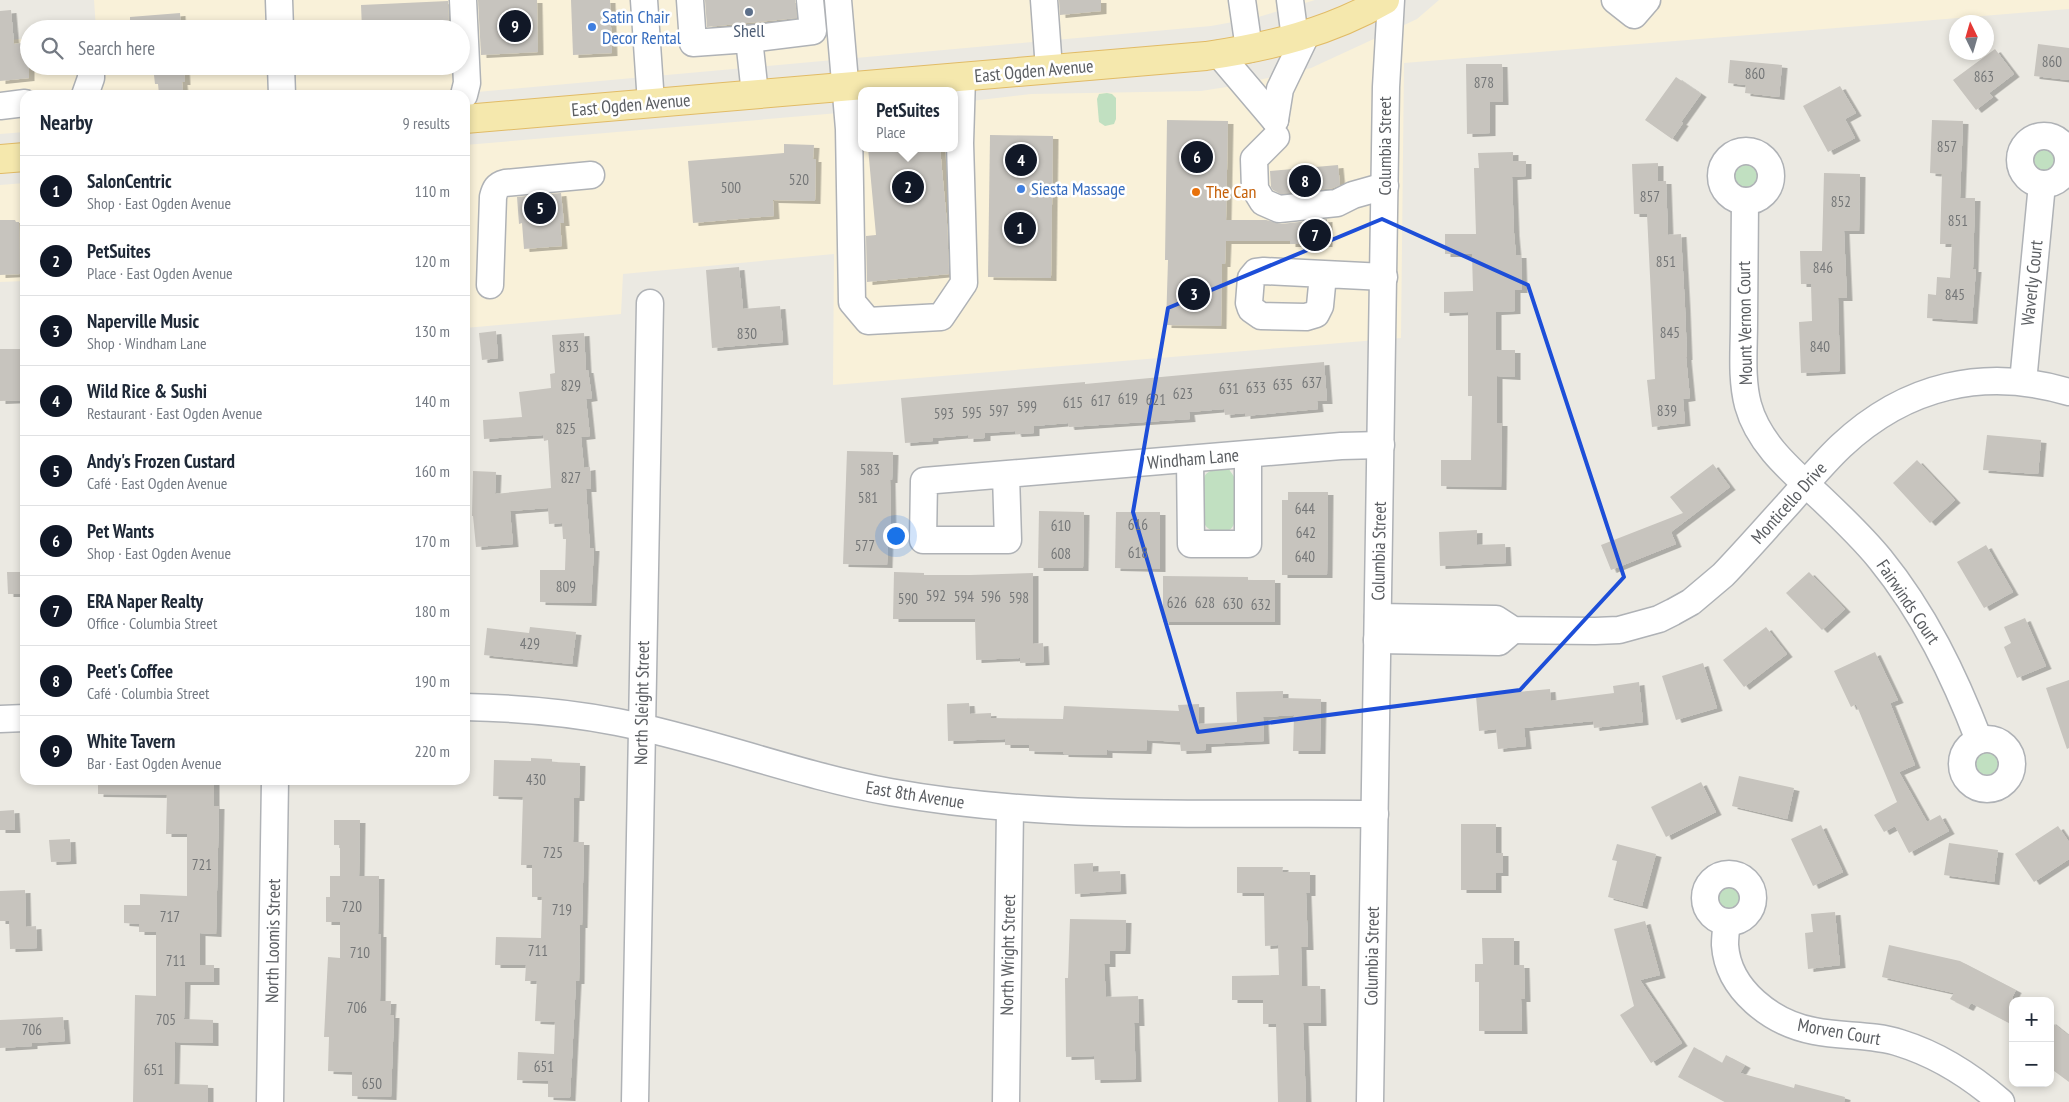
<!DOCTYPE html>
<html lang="en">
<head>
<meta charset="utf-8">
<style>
	:root { --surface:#fff; --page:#f6f6f7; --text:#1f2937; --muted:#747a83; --line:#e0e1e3; --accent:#111827 }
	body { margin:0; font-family:"PT Sans Narrow",sans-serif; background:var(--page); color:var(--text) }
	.controls { position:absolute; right:15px; bottom:15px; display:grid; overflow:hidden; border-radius:10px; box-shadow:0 2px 8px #0003 }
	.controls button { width:45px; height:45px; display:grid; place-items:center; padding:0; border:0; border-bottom:1px solid var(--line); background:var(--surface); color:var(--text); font:25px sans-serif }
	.compass { position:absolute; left:1949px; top:15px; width:45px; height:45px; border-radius:50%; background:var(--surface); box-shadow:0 2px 8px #0003; rotate:355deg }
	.you { position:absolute; left:895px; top:535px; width:18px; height:18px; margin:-12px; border:4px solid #fff; border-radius:50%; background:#1a73e8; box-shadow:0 0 0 8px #1a73e833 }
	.badge { display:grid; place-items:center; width:32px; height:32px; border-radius:50%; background:var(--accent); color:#fff; font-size:16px; font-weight:700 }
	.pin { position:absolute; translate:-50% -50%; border:2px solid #fff; box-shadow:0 1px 5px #0006 }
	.popup { position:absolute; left:858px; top:87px; width:100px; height:65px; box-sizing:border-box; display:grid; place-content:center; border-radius:10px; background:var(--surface); filter:drop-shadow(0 1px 4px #0005); font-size:16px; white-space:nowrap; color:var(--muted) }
	.popup b { font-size:19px; color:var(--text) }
	.popup::after { content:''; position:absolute; left:50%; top:100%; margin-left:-10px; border:10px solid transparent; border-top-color:var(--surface) }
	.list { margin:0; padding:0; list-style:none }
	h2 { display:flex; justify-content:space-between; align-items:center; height:65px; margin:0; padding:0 20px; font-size:21px }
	h2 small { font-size:16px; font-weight:400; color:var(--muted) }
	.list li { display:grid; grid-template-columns:32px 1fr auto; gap:15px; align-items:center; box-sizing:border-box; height:70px; padding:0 20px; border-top:1px solid var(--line) }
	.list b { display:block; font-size:19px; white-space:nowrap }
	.list p { margin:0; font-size:16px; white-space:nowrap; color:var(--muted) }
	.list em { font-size:16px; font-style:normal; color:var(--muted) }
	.icon { flex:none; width:28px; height:28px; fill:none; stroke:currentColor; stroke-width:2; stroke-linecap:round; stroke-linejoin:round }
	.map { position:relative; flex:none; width:2069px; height:1102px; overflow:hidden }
	.search { position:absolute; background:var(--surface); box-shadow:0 2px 8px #0003; left:20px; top:20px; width:450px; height:55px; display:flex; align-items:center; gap:12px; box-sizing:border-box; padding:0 18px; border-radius:28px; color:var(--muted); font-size:19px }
	.panel { position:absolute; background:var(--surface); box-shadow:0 2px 8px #0003; left:20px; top:90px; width:450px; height:695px; border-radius:15px }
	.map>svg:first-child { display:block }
	.commercial { fill:#f9f1d9 }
	.green { fill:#c1e0c1 }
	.building { fill:#c7c4be; filter:url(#shadow) }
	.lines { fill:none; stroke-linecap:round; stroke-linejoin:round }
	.minor-casing { stroke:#afb2b6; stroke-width:29 }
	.major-casing { stroke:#e1bb66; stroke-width:30 }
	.minor { stroke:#fff; stroke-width:26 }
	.major { stroke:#f5e8ad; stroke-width:28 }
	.marked { fill:none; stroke:#1d4ed8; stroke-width:4; stroke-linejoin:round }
	.service-dot { fill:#5c6f8a; stroke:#fff; stroke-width:2 }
	.shop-dot { fill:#3f7fe0; stroke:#fff; stroke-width:2 }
	.food-dot { fill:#e8710a; stroke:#fff; stroke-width:2 }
	.labels { text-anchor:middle; stroke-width:5; stroke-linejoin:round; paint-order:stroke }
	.number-label { font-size:15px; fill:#757778 }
	.shop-label { font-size:18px; fill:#366cbe; stroke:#fff; text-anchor:start }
	.service-label { font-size:18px; fill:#4e5e75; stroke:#fff }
	.street-label { font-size:18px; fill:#5a5d61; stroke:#fff }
	.food-label { font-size:18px; fill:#c56008; stroke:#fff; text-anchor:start }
</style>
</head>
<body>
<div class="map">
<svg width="2069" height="1102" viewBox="0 0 2069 1102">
	<defs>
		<filter id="shadow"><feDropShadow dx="5.5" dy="3" stdDeviation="0" flood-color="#0004"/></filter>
	</defs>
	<rect width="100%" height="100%" fill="#ebe9e2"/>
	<g class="commercial">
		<path d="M94,0H1315L1255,18L1211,26L444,95H25V132L0,134V41L29,38V66H461V29H96Z"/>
		<path d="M1439,0H2069V9L1404,63L1401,338L833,385L834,254L623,274L621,314L465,328V145L862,111V148H954V103L1031,94L1201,91L1233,86L1311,68L1417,19Z"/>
		<path d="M25,183V281L0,282V185Z"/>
	</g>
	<g class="green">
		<path d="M1107,93L1112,94L1116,98V119L1114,124L1105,126L1099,122L1097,99L1099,94Z"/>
		<circle cx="2044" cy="159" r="12"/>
		<circle cx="1745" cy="175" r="13"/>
		<path d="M1222,469H1229C1231,473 1236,478 1237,483C1239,490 1237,520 1233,526C1227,537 1208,533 1204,523C1204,513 1200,480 1206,474C1210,470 1217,469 1222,469Z"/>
		<circle cx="1987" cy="767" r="14"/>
		<circle cx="1729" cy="896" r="13"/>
	</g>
	<g class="building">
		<path d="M478,0H537L538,52L481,55Z"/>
		<path d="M571,0H610L612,53L573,55Z"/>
		<path d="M705,0H795L797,18L707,27Z"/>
		<path d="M1059,0H1101V11L1060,15Z"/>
		<path d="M448,1L449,29H362L361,5Z"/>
		<path d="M11,10L14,44L29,42V78L0,81V11Z"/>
		<path d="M180,13L181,29H130V17Z"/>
		<path d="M2038,44L2069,48V80L2034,76Z"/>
		<path d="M1995,49L2014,74L1989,93L1993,97L1976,110L1953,80Z"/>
		<path d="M1730,60L1782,65L1779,97L1745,93L1746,85L1728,83Z"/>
		<path d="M1466,64H1502L1503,102H1490V133L1467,134Z"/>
		<path d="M153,66H184L185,82H182L183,91L179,92V94H159L158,84H155Z"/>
		<path d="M1676,77L1701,94L1681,122L1683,123L1672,139L1645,120Z"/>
		<path d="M1840,86L1856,113L1845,119L1855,138L1828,152L1803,106Z"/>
		<path d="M1167,120L1228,121L1226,220H1266L1281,224L1327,219V244H1290V241H1226L1225,264H1222L1221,326L1166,325L1168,260H1165Z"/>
		<path d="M1932,120L1963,121L1960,198H1975L1973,269H1976L1972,321L1927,318L1928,294L1936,295L1937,277L1950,278L1952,244H1940L1942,174L1930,173Z"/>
		<path d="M990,135L1053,136L1051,278L988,277Z"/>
		<path d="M784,144L814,145L813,159H816L815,201L773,200L774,216L693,223L688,161L784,153Z"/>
		<path d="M868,148H940L947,223L949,274L867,282L866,236L876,235Z"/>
		<path d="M1513,152V161H1526V176L1512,177L1514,233L1516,255H1521L1522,290H1515V311L1496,312V350H1515V377L1497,376V423H1502L1501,487L1441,486V460H1471L1472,396H1468V312L1444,313V292L1473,291L1472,254H1445V234H1476L1474,168H1479L1478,153Z"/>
		<path d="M1658,163V181H1666L1668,235L1681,234L1685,307L1687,357H1686L1690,398L1683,399L1685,423L1652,427L1647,380L1655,379L1647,214H1634L1632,164Z"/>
		<path d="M1338,165L1340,185L1333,188L1281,194L1273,190L1271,187L1270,171Z"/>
		<path d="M1824,173L1860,174L1859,231H1844L1847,298H1838L1840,371L1801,373L1799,322L1812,321L1811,284H1801L1800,251H1822Z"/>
		<path d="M561,193L564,223H560L562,246L524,249L522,223L519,224L517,197Z"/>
		<path d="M0,220H15L16,222H19L20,274L0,275Z"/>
		<path d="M739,267L743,309L780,306L783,342L712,348L706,270Z"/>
		<path d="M496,331L498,358L482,360L479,333Z"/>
		<path d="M584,333L586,370H588L592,398L586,399L590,436L581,437L584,468L590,467L591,489H586L590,548H594L591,603L540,602V570H565L566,539H563L562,523L549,524L548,508L510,511L513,544L476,547L473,516H472L473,471L496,472L495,494L551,488L548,440L544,441L543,435L484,439L483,420L522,417L519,392L551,388L550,374L555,373L552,335Z"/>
		<path d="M0,349H25V400L0,401Z"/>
		<path d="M1324,362L1327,401H1317L1318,409L1245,416V413L1225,415L1224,409L1189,412L1190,419L1069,427L1068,423L1034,426V433L1016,434L1015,431L985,433V438L968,439V435L933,438V441L905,443L901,398L1085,382V384Z"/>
		<path d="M1987,435L2041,440L2038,474L1983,470Z"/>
		<path d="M847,451L893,452L892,480H890L891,536H888L887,565L843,564Z"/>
		<path d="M1917,460L1955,500L1930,523L1893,483Z"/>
		<path d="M1713,464L1730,487L1671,532L1676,544L1611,570L1601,545L1683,513L1670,497Z"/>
		<path d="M1288,492H1328L1327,575H1282V500H1288Z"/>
		<path d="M1039,511L1084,512L1083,568H1038Z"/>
		<path d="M1116,512H1160V569L1115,568Z"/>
		<path d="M1477,530V545L1505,544L1506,563L1440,566L1439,532Z"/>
		<path d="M1986,545L2013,592L1984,608L1957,562Z"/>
		<path d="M7,572H25V594H8Z"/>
		<path d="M894,572L924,573V575H970L1033,573V644L1043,643L1044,662L1020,663V658L976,660L975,619H893Z"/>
		<path d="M1809,572L1845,609L1822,630L1786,593Z"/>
		<path d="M1163,576L1248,577V580H1275V622H1163Z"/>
		<path d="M2025,618L2046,666L2017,678L2004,647L2011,643L2004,627Z"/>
		<path d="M530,627L576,632L572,664L484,655L487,628L529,633Z"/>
		<path d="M1766,627L1787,654L1744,687L1723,660Z"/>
		<path d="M1875,652L1898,700L1890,703L1915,765L1899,772L1927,822L1940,815L1949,831L1909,853L1895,826L1884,832L1874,815L1897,802L1856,704L1851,707L1834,671Z"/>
		<path d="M1703,663L1717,708L1676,720L1662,676Z"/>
		<path d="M2069,680V748L2067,749L2046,688Z"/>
		<path d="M1639,682L1643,722L1594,728L1593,721L1524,728L1526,746L1498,749L1496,729L1479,731L1476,696L1550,689L1551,701L1614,693L1613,686Z"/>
		<path d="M1283,691V698L1321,699L1320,751H1293L1294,715L1263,717L1264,741L1206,744V750L1181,751L1180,742L1147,740L1146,751L1107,750V755L1063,754V752L1029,751V745H1005V739L948,741L947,704L969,703L970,714L991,713V718L1063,719L1064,706L1179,711L1178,705L1199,704V724L1237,722L1236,692Z"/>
		<path d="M531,758L552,759V762L580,763L579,798H574L573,842H584L582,925H580L579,981H576L570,1098L548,1097V1081L517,1080L518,1052L554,1054L555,1022L535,1021L537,981H525L526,965H495L496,937L541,938L542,897H532V865H521L523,797L493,796L494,760L531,761Z"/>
		<path d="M1739,776L1794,788L1787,819L1732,806Z"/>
		<path d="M98,780H214V806H219L216,934L200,933V965H214V982H185L184,1019L213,1020V1043L175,1042L174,1084L208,1085V1102H133L135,995L156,996V932H139V924L124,923V905H140V894L187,896V834H166L167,795L98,794Z"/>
		<path d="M1701,782L1716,812L1666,837L1651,807Z"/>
		<path d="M14,810L15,830H0V811Z"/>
		<path d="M334,820H360L359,876H379L378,934H381L380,1001H391L390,1015H394L391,1097L352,1096V1072L328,1071L329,1037H324L328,957L340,958V922H326V897H330V876H340V845H334Z"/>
		<path d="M1461,824H1496V853H1503V873H1496V890H1461Z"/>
		<path d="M1821,825L1843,872L1813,886L1791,839Z"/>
		<path d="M2058,826L2069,842V859L2034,882L2015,854Z"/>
		<path d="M70,839L71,861L51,862L49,840Z"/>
		<path d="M1949,843L1998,850L1994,882L1944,875Z"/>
		<path d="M1617,844L1656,854L1642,906L1608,897L1617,861L1612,860Z"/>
		<path d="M1093,863V872L1120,871L1121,891L1075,894L1074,864Z"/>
		<path d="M1237,867H1283L1282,872H1310V893H1306L1308,947H1301L1302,986H1320L1321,1023H1303L1306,1102H1278L1276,1024H1263V1000H1232V976L1279,975L1278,945L1265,946L1264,893H1237Z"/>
		<path d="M25,890L26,927L36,926L37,948L10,949L9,921H0V891Z"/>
		<path d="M1835,912L1840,965L1808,969L1805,933L1813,932L1811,914Z"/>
		<path d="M1070,919L1126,920L1125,951H1110V964H1104L1106,997L1138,996L1139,1023H1134L1136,1079L1095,1080L1094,1056L1066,1057L1065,978H1068Z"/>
		<path d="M1645,921L1660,975L1640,980L1682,1043L1651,1063L1620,1015L1634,1006L1614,929Z"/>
		<path d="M1482,938H1514V965H1524L1525,999H1521L1522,1031H1479V982H1475V964H1483Z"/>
		<path d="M1889,945L1960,961L2016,990L2013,996V1025L1971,1003L1968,1008L1950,999L1954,993L1882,977Z"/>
		<path d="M63,1017L65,1041L32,1043V1046L0,1048V1020Z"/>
		<path d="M2050,1021L2069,1036V1082L2050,1068Z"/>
		<path d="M1694,1047L1722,1063L1726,1055L1745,1065L1740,1073L1794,1088L1795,1084L1845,1097L1844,1102H1725L1678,1077Z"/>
	</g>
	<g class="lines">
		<defs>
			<g id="minor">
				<path d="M279,0L280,29"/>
				<path d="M463,0L467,83L464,95"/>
				<path d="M644,0L651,103"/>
				<path d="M690,0L693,43L749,39L755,94"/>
				<path d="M838,0L849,129L852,302L868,321L941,317L964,283L960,143L962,77"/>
				<path d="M1044,0L1049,69"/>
				<path d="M1242,0L1249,49"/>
				<path d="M1290,0L1295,38"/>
				<path d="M1615,0L1634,15L1647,0"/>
				<path d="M749,39L813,31L810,0"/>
				<path d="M1219,54L1275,120"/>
				<path d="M281,66L282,95"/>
				<path d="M85,95L91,78V66"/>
				<path d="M0,106L25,103"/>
				<path d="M1275,120L1280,89L1306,35"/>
				<circle cx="2044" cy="160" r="24"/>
				<path d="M1276,137L1254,159L1255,189L1263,202L1279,209L1337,203L1353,195L1385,186"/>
				<circle cx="1746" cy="176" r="25"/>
				<path d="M1745,201C1745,241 1744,282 1744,322C1744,349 1741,379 1748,405C1759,445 1793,472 1822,499C1842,518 1862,537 1880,559C1924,613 1954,675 1979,740"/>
				<path d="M1323,275L1320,306L1316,314L1306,317L1261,316L1251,309L1249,303L1251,278L1256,272L1264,271L1384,277"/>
				<path d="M490,285L493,197C495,189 497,185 505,183L591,175"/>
				<path d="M2023,382L2042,184"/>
				<path d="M1190,459L1191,544H1248V455"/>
				<path d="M1006,475L1008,540H923L924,481L1341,446L1381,445"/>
				<path d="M1378,617L1496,619L1513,630L1595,631L1619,630L1659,619L1673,612L1691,602L1723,575C1745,552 1766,528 1787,505C1805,485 1822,464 1841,446C1906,385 1984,367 2069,392"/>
				<path d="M1377,640L1499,642L1513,630"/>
				<path d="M465,707C515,708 567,712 617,722C709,740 797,775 890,792C1049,821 1214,812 1375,814"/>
				<path d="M0,719L25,718"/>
				<circle cx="1987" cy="764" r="25"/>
				<circle cx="1729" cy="898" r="24"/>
				<path d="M1727,922C1726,929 1725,937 1725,945C1728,990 1772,1023 1814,1031C1843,1037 1872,1034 1900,1043C1939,1055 1971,1076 2001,1102"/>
				<path d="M270,1102L275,780"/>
				<path d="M635,1102L650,303"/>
				<path d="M1006,1102L1010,808"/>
				<path d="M1370,1102L1386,87L1391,0"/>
			</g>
			<g id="major">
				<path d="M465,119L1206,56C1269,47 1330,32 1385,0"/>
				<path d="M0,159L25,157"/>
			</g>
		</defs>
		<use href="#minor" class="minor-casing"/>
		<use href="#major" class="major-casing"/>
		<use href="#minor" class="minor"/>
		<use href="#major" class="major"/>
	</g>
	<path class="marked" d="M1382,219L1528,285L1624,577L1520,690L1198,732L1133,512L1168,308Z"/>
	<circle class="service-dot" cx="749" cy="12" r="5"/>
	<g class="shop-dot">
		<circle cx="592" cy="27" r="5"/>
		<circle cx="1021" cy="189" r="5"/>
	</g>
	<circle class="food-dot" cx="1196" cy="192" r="5"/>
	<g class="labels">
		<g class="number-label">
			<text x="2052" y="67">860</text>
			<text x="1755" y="79">860</text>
			<text x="1984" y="82">863</text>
			<text x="1484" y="88">878</text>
			<text x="1947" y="152">857</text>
			<text x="799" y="185">520</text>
			<text x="731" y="193">500</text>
			<text x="1650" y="202">857</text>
			<text x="1841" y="207">852</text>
			<text x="1958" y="226">851</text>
			<text x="1666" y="267">851</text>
			<text x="1823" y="273">846</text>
			<text x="1955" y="300">845</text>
			<text x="1670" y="338">845</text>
			<text x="747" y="339">830</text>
			<text x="569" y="352">833</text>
			<text x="1820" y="352">840</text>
			<text x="1312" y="388">637</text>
			<text x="1283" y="390">635</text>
			<text x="571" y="391">829</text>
			<text x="1256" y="393">633</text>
			<text x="1229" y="394">631</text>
			<text x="1183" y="399">623</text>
			<text x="1128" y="404">619</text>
			<text x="1156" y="405">621</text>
			<text x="1101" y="406">617</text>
			<text x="1073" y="408">615</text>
			<text x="1027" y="412">599</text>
			<text x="999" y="416">597</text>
			<text x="1667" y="416">839</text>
			<text x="972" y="418">595</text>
			<text x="944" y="419">593</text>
			<text x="566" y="434">825</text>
			<text x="870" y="475">583</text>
			<text x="571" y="483">827</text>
			<text x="868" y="503">581</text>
			<text x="1305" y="514">644</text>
			<text x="1138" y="530">616</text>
			<text x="1061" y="531">610</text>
			<text x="1306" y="538">642</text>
			<text x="865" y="551">577</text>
			<text x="1138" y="558">618</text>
			<text x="1061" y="559">608</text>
			<text x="1305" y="562">640</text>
			<text x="566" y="592">809</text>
			<text x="936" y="601">592</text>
			<text x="964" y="602">594</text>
			<text x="991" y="602">596</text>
			<text x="1019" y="603">598</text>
			<text x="908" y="604">590</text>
			<text x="1177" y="608">626</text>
			<text x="1205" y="608">628</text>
			<text x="1233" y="609">630</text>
			<text x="1261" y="610">632</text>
			<text x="530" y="649">429</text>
			<text x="536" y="785">430</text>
			<text x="553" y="858">725</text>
			<text x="202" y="870">721</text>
			<text x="352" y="912">720</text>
			<text x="562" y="915">719</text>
			<text x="170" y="922">717</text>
			<text x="538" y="956">711</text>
			<text x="360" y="958">710</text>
			<text x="176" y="966">711</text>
			<text x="357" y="1013">706</text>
			<text x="166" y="1025">705</text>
			<text x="32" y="1035">706</text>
			<text x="544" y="1072">651</text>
			<text x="154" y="1075">651</text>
			<text x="372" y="1089">650</text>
		</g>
		<g class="shop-label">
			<text x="602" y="23">Satin Chair<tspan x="602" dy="21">Decor Rental</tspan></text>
			<text x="1031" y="195">Siesta Massage</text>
		</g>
		<g class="service-label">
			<text x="749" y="37">Shell</text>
		</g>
		<g class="street-label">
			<text transform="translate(1034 71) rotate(-5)" y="6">East Ogden Avenue</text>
			<text transform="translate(631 105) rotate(-5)" y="6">East Ogden Avenue</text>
			<text transform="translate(1385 146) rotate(-90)" y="6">Columbia Street</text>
			<text transform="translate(2032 283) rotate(-84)" y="6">Waverly Court</text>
			<text transform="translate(1745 323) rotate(-91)" y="6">Mount Vernon Court</text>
			<text transform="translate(1193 459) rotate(-5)" y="6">Windham Lane</text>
			<text transform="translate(1789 503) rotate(-48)" y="6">Monticello Drive</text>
			<text transform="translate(1379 551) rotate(-89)" y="6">Columbia Street</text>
			<text transform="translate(1908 602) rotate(56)" y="6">Fairwinds Court</text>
			<text transform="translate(642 703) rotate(-89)" y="6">North Sleight Street</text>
			<text transform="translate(915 795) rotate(9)" y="6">East 8th Avenue</text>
			<text transform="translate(273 941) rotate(-89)" y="6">North Loomis Street</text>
			<text transform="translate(1008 955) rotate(-89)" y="6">North Wright Street</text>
			<text transform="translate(1372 956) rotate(-89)" y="6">Columbia Street</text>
			<text transform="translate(1839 1032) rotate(10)" y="6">Morven Court</text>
		</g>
		<g class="food-label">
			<text x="1206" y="198">The Can</text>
		</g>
	</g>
</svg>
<div class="controls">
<button>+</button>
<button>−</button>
</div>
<svg class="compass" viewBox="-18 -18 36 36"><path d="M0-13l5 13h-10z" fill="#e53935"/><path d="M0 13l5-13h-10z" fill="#747a83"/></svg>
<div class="you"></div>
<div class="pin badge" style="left:1020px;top:228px">1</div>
<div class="pin badge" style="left:908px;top:187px">2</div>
<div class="popup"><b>PetSuites</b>Place</div>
<div class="pin badge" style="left:1194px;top:294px">3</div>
<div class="pin badge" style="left:1021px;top:160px">4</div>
<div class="pin badge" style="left:540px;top:208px">5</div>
<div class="pin badge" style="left:1197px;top:157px">6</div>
<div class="pin badge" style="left:1315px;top:235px">7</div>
<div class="pin badge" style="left:1305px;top:181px">8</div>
<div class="pin badge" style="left:515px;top:26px">9</div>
<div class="search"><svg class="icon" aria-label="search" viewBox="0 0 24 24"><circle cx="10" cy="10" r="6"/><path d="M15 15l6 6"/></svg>Search here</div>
<section class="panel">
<h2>Nearby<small>9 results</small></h2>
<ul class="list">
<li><span class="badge">1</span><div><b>SalonCentric</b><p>Shop · East Ogden Avenue</p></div><em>110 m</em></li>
<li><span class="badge">2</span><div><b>PetSuites</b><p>Place · East Ogden Avenue</p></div><em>120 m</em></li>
<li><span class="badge">3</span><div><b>Naperville Music</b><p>Shop · Windham Lane</p></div><em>130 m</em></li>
<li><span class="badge">4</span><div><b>Wild Rice &amp; Sushi</b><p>Restaurant · East Ogden Avenue</p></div><em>140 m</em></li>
<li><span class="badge">5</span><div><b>Andy's Frozen Custard</b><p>Café · East Ogden Avenue</p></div><em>160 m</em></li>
<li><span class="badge">6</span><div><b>Pet Wants</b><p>Shop · East Ogden Avenue</p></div><em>170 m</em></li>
<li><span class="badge">7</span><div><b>ERA Naper Realty</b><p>Office · Columbia Street</p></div><em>180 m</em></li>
<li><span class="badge">8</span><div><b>Peet's Coffee</b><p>Café · Columbia Street</p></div><em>190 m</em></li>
<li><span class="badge">9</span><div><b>White Tavern</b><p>Bar · East Ogden Avenue</p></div><em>220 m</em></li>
</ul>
</section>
</div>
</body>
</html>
